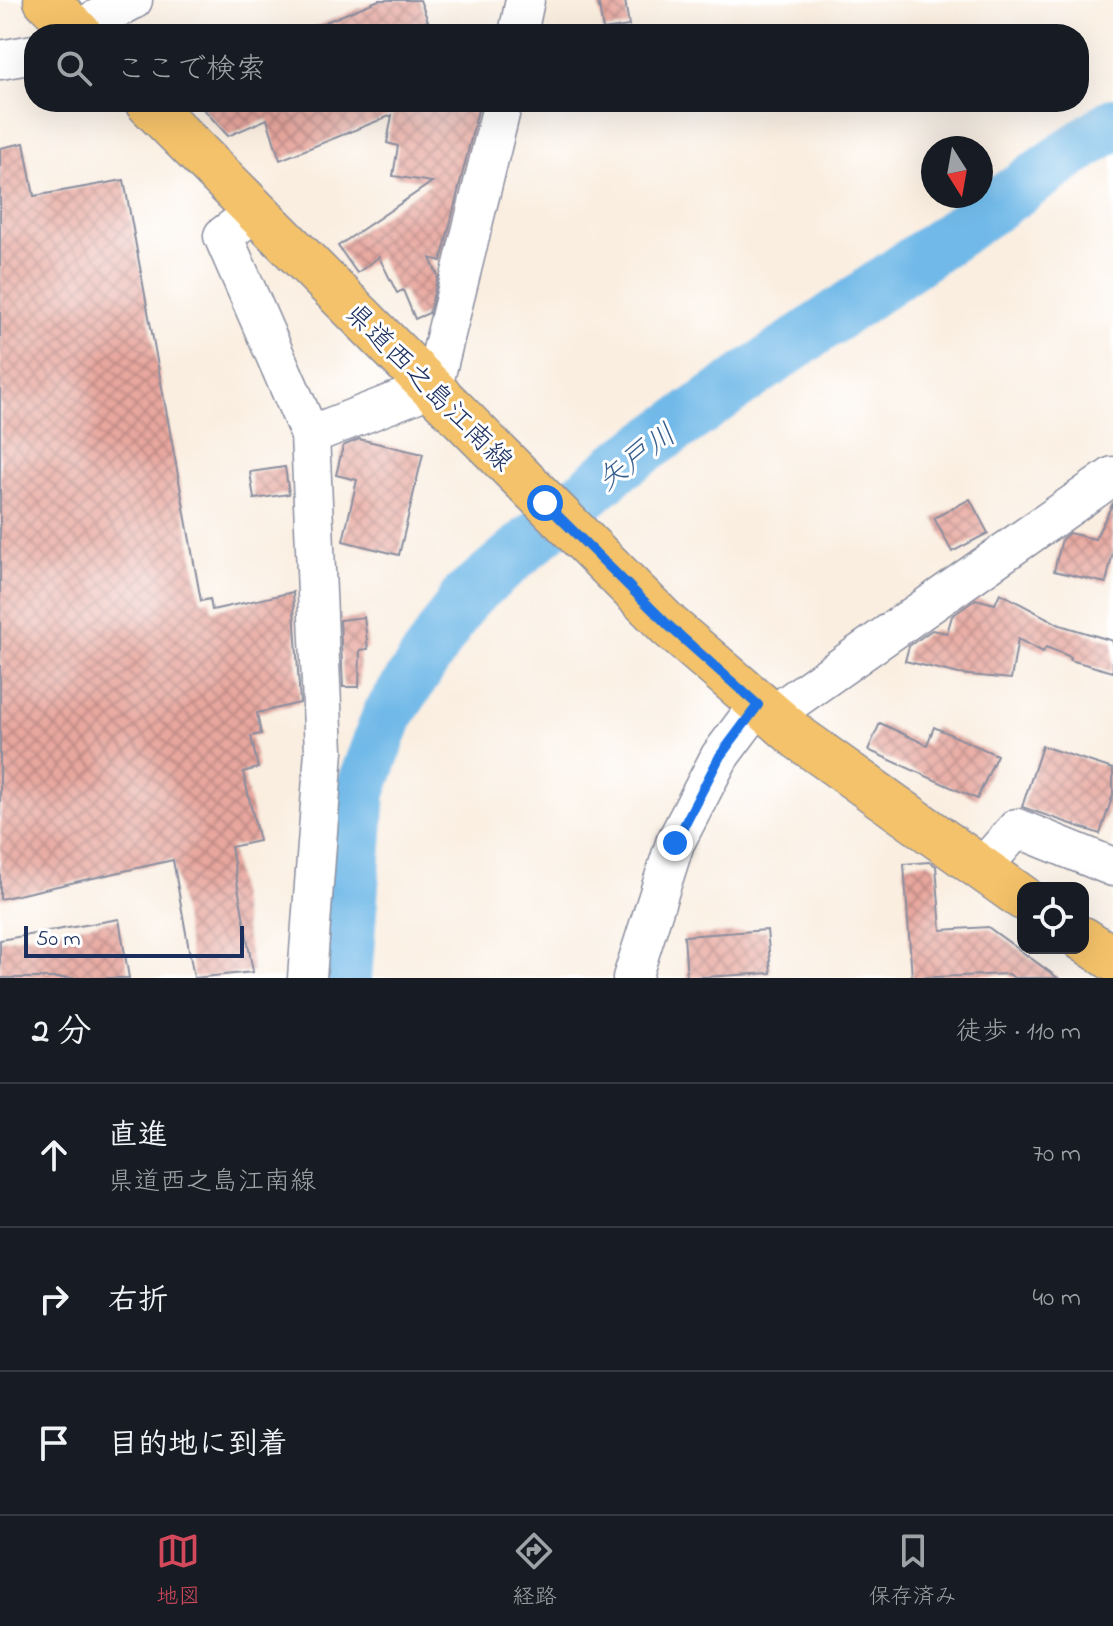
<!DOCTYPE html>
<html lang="ja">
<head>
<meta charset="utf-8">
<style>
	:root { --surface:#171b24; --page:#242831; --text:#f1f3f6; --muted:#9ea1a6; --line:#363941; --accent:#d1495b }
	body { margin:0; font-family:"Indie Flower","Klee One",sans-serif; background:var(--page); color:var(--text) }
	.controls { position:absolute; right:24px; bottom:24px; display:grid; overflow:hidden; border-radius:16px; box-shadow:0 8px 32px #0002 }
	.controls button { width:72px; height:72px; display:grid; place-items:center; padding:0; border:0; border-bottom:2px solid var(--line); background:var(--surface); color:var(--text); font:40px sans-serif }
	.compass { position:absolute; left:921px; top:136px; width:72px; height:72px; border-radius:50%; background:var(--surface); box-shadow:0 8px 32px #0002; rotate:169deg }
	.scale { position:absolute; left:24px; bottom:20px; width:220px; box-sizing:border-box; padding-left:8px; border:4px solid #1b2f5e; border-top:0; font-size:22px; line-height:28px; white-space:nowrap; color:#1b2f5e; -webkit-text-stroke:6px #fff; paint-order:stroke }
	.stop { position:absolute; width:24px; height:24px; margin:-18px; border:6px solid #1a73e8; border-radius:50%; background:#fff }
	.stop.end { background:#1a73e8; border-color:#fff; box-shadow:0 2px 8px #0008 }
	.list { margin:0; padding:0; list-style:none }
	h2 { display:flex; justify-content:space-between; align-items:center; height:104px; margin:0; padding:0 32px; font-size:34px }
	h2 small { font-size:26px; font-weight:400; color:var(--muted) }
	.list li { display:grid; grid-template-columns:52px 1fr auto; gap:24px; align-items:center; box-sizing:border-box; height:144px; padding:0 32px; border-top:2px solid var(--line) }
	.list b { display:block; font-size:30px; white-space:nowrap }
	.list p { margin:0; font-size:26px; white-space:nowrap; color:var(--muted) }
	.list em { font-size:26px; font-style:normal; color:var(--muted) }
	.icon { flex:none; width:44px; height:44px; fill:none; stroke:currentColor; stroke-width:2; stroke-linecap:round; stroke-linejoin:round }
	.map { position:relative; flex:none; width:1113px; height:978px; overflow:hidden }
	.search { position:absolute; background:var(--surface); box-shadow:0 8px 32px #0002; left:24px; right:24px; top:24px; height:88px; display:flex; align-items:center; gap:20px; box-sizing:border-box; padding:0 28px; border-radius:32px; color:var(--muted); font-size:30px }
	.sheet { height:536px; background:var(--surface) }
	nav { display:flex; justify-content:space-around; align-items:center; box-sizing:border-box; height:112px; border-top:2px solid var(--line); background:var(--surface); font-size:22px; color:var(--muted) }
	nav a { display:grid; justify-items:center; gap:4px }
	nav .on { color:var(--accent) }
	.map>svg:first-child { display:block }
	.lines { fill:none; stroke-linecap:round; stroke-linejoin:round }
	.river { stroke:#71b9e8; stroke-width:52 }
	.building { fill:url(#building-cross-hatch) }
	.minor-casing { stroke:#8a8e9f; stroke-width:41 }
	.major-casing { stroke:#8a8e9f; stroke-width:47 }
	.minor { stroke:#fff; stroke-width:38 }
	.major { stroke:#f4c26a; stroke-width:44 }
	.route { stroke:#1a73e8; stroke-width:10 }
	.labels { text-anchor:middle; stroke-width:6; stroke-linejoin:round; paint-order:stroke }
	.street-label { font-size:28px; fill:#1b2f5e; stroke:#fff }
	.water-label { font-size:30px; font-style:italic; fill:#395f8e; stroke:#fff }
</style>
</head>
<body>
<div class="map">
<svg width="1113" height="978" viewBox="0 0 1113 978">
	<defs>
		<pattern id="building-cross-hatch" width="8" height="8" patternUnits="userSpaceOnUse" patternTransform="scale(2)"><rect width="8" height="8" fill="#e8a79e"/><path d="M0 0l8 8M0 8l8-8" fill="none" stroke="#bb8884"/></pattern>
	</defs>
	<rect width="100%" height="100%" fill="#fff"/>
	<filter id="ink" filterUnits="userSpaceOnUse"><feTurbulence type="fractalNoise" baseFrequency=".0125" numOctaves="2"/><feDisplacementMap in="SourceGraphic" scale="16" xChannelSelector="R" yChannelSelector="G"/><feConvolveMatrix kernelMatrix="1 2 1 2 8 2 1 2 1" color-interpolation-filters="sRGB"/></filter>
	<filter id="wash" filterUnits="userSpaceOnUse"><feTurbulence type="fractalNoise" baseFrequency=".006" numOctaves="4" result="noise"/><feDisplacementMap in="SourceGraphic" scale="32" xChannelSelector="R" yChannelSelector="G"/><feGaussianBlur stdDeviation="1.8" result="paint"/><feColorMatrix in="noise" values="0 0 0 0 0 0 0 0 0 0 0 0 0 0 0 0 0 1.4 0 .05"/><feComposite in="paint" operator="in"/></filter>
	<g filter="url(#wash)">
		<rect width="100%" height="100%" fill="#faeee0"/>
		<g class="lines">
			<path class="river" d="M346,978L360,792L388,715L465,598L616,468L1113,124"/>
		</g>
		<g id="blocks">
			<g class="building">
				<path d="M379,0H420L428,21L394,34H297Z"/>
				<path d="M598,0H625L629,26L603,30Z"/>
				<path d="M197,102H480L441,261L430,258L438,276L429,313L415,319L403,290L397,293L379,257L357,273L338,246L432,182L393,176L398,146L387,143L392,115L280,160L267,119L228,136Z"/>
				<path d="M24,143L34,196L124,180L201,601L210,599L212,610L293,592L300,703L257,713L261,734L251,736L258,768L243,772L259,841L231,847L253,972L194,978L173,860L0,899V148Z"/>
				<path d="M359,439L423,454L399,555L343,541L357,480L336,475L343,446Z"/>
				<path d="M285,467L289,494L254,499L250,472Z"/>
				<path d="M970,499L988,533L952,552L934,518Z"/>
				<path d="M1113,503V552L1106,583L1054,571L1062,539L1069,533L1095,539Z"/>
				<path d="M1000,593L1060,625L1113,641V672L1070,660L1071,657L1046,647L1043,652L1018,639L1011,679L959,674L905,661L909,646L932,630L947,633L952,616L976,599L995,604Z"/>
				<path d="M364,617L368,649L360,650L359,687H343L340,620Z"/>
				<path d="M880,723L927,745L934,727L997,755L977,799L868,750Z"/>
				<path d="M1042,746L1113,769V795L1100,834L1022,807Z"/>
				<path d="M929,862L936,866L941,930L988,927L1058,978H1014L1009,974L912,978L904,864Z"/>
				<path d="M119,919L129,978H0V940Z"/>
				<path d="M767,930L771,973L687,978L684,936Z"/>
			</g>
		</g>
	</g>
	<g filter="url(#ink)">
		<use href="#blocks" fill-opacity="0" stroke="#8a8e9f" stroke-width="2"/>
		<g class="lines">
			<defs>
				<g id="minor">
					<path d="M68,34L133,0"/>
					<path d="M518,34L525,0"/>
					<path d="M0,60L34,54"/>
					<path d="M255,212L223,236L310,435L324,751L307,978"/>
					<path d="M310,435L433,387L503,102"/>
					<path d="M771,716L1113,476"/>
					<path d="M981,869L1017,828L1113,867"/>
					<path d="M632,978L675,843L720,756L758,705"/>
				</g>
				<g id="major">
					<path d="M46,0L80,34"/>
					<path d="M147,102L669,626L799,738L1023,898"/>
					<path d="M1083,939L1113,959"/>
				</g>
			</defs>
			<use href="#minor" class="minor-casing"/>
			<use href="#major" class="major-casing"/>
			<use href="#minor" class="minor"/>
			<use href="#major" class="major"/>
		</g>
	</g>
	<g class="lines" filter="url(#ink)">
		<path class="route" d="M545,503L669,626L758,705L720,756L675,843"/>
	</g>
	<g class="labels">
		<g class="street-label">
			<text transform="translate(430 386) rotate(45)" y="10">県道西之島江南線</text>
		</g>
		<g class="water-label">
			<text transform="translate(636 457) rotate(-37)" y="10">矢戸川</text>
		</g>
	</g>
</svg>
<div class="controls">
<button><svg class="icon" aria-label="locate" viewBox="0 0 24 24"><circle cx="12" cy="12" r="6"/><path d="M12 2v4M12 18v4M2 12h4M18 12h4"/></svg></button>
</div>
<svg class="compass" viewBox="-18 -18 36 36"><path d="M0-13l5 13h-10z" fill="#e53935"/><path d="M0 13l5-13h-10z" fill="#9ea1a6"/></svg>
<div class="scale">50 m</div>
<div class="stop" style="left:545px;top:503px"></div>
<div class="stop end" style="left:675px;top:843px"></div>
<div class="search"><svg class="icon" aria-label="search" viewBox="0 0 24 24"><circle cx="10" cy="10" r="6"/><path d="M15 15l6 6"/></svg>ここで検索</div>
</div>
<section class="sheet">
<h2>2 分<small>徒歩 · 110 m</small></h2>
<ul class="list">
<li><svg class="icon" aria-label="ahead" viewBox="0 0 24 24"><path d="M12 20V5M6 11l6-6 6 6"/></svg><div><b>直進</b><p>県道西之島江南線</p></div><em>70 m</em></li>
<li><svg class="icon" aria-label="right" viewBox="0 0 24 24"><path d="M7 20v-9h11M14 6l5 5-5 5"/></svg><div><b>右折</b></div><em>40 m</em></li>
<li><svg class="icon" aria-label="arrive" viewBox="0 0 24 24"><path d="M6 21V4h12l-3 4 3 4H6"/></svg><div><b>目的地に到着</b></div></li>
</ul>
</section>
<nav>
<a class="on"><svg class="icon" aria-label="map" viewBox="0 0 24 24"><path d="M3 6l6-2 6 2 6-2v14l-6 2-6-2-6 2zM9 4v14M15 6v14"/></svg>地図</a>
<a><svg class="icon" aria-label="directions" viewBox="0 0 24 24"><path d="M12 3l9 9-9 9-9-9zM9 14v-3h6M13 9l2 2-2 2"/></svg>経路</a>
<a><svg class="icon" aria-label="saved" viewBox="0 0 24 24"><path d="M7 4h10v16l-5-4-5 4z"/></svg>保存済み</a>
</nav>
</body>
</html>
